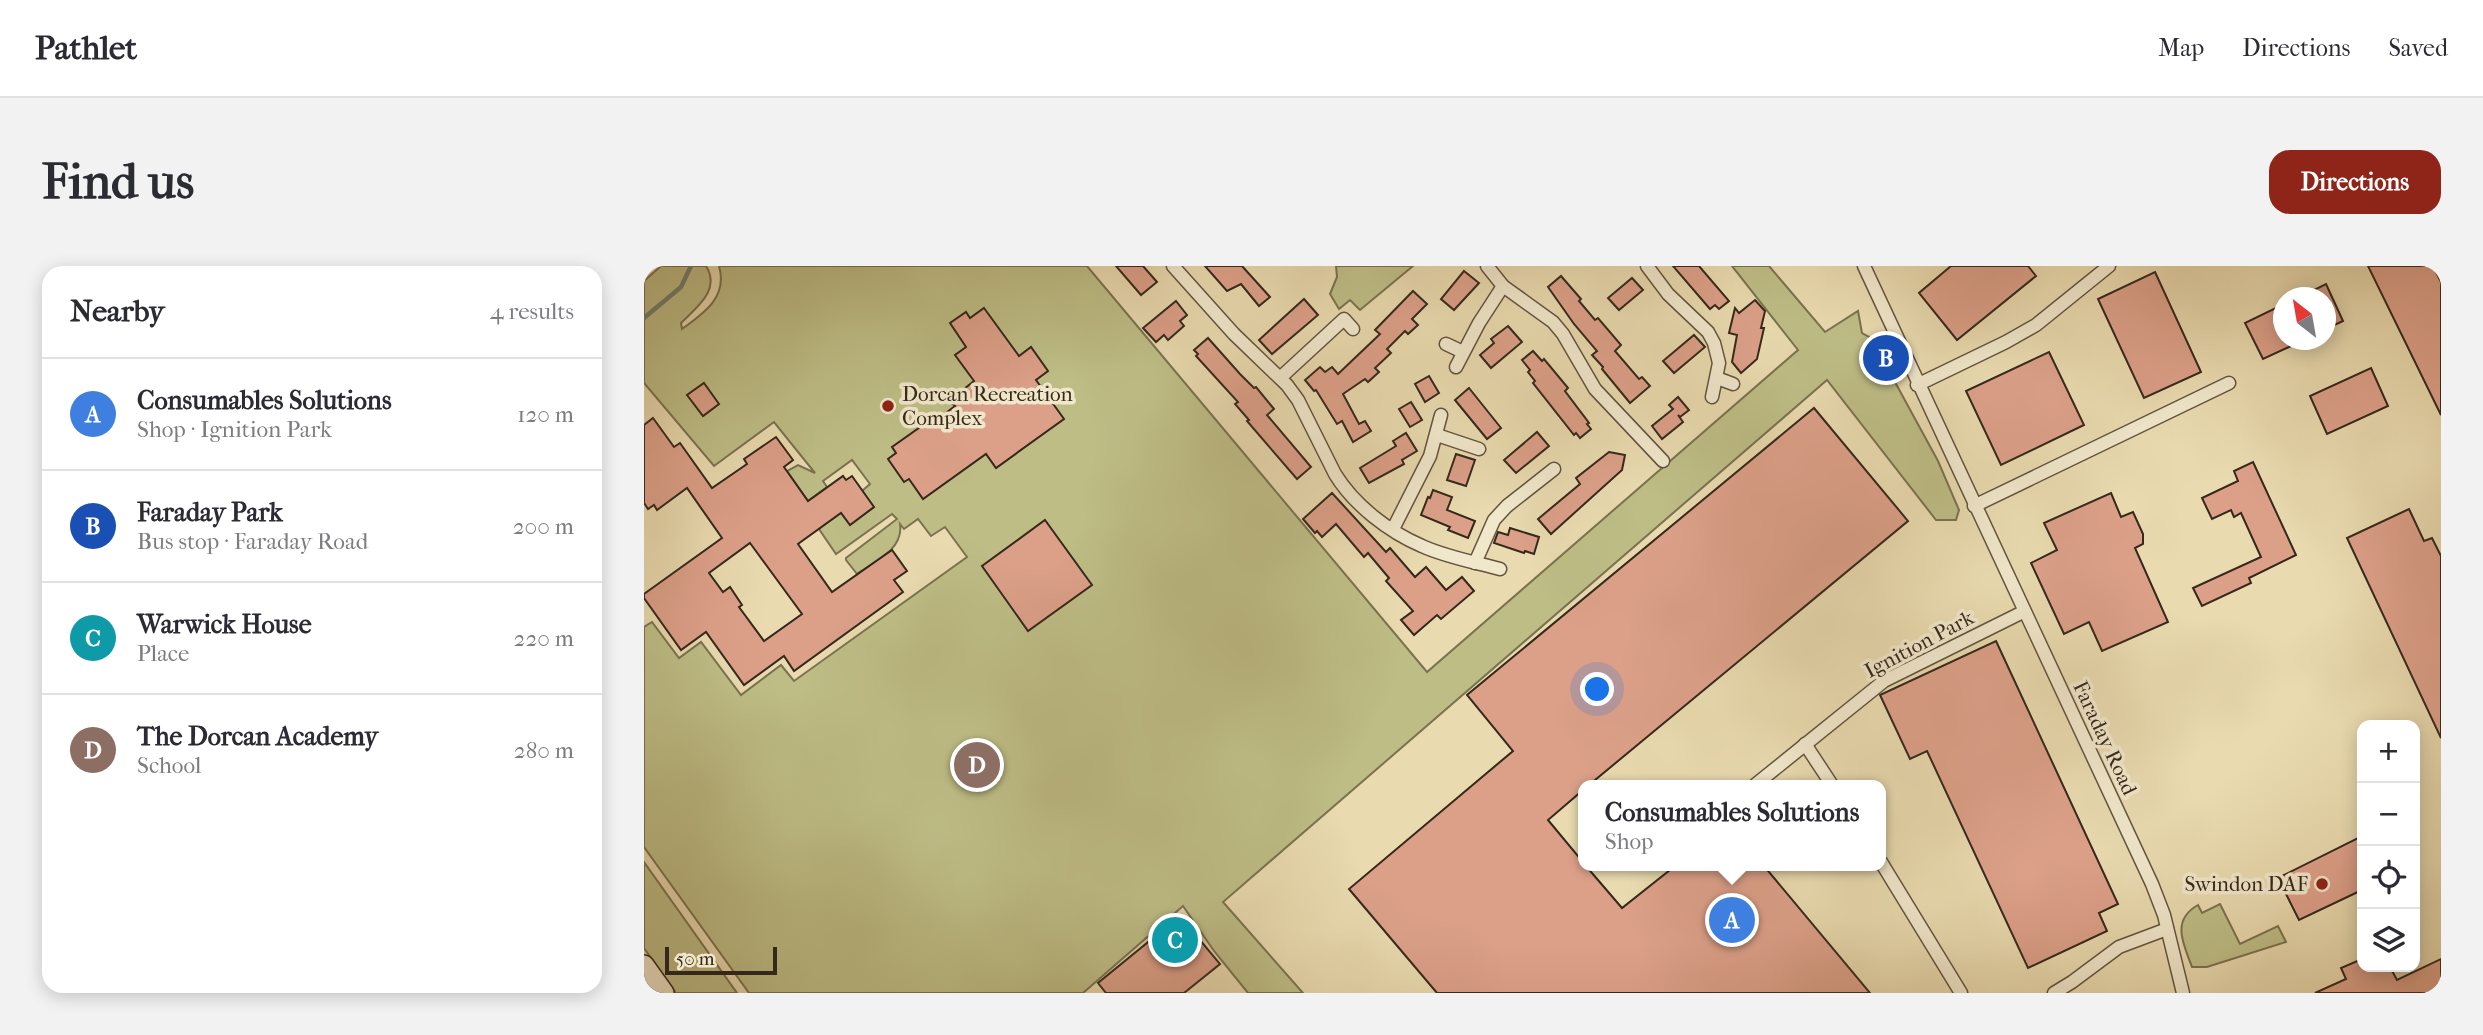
<!DOCTYPE html>
<html lang="en">
<head>
<meta charset="utf-8">
<style>
	:root { --surface:#fff; --page:#f2f2f3; --text:#2b2b33; --muted:#7c7c81; --line:#e1e1e2; --accent:#8f2418 }
	body { margin:0; font-family:"IM FELL French Canon",serif; background:var(--page); color:var(--text) }
	.controls { position:absolute; right:21px; bottom:21px; display:grid; overflow:hidden; border-radius:14px; box-shadow:0 4px 18px #0003 }
	.controls button { width:63px; height:63px; display:grid; place-items:center; padding:0; border:0; border-bottom:2px solid var(--line); background:var(--surface); color:var(--text); font:35px sans-serif }
	.compass { position:absolute; left:1629px; top:21px; width:63px; height:63px; border-radius:50%; background:var(--surface); box-shadow:0 4px 18px #0003; rotate:329deg }
	.scale { position:absolute; left:21px; bottom:18px; width:112px; box-sizing:border-box; padding-left:7px; border:4px solid #35281b; border-top:0; font-size:19px; line-height:24px; white-space:nowrap; color:#35281b; -webkit-text-stroke:5px #f1e7cb; paint-order:stroke }
	.you { position:absolute; left:954px; top:424px; width:24px; height:24px; margin:-18px; border:5px solid #fff; border-radius:50%; background:#1a73e8; box-shadow:0 0 0 10px #1a73e833 }
	.badge { display:grid; place-items:center; width:46px; height:46px; border-radius:50%; background:var(--accent); color:#fff; font-size:23px; font-weight:700 }
	.pin { position:absolute; translate:-50% -50%; border:4px solid #fff; box-shadow:0 2px 7px #0006 }
	.popup { position:absolute; left:934px; top:514px; width:308px; height:91px; box-sizing:border-box; display:grid; place-content:center; border-radius:14px; background:var(--surface); filter:drop-shadow(0 2px 5px #0005); font-size:23px; white-space:nowrap; color:var(--muted) }
	.popup b { font-size:26px; color:var(--text) }
	.popup::after { content:''; position:absolute; left:50%; top:100%; margin-left:-14px; border:14px solid transparent; border-top-color:var(--surface) }
	.list { margin:0; padding:0; list-style:none }
	h2 { display:flex; justify-content:space-between; align-items:center; height:91px; margin:0; padding:0 28px; font-size:30px }
	h2 small { font-size:23px; font-weight:400; color:var(--muted) }
	.list li { display:grid; grid-template-columns:46px 1fr auto; gap:21px; align-items:center; box-sizing:border-box; height:112px; padding:0 28px; border-top:2px solid var(--line) }
	.list b { display:block; font-size:26px; white-space:nowrap }
	.list p { margin:0; font-size:23px; white-space:nowrap; color:var(--muted) }
	.list em { font-size:23px; font-style:normal; color:var(--muted) }
	.icon { flex:none; width:38px; height:38px; fill:none; stroke:currentColor; stroke-width:2; stroke-linecap:round; stroke-linejoin:round }
	.map { position:relative; flex:none; width:1797px; height:727px; overflow:hidden; border-radius:21px }
	header { display:flex; align-items:center; gap:42px; box-sizing:border-box; height:98px; padding:0 35px; background:var(--surface); border-bottom:2px solid var(--line) }
	header strong { font-size:33px }
	nav { display:flex; gap:38px; margin-inline-start:auto; font-size:24px }
	.intro { display:flex; align-items:center; justify-content:space-between; box-sizing:border-box; height:168px; padding:0 42px }
	h1 { margin:0; font-size:49px }
	.button { padding:18px 32px; border-radius:21px; background:var(--accent); color:#fff; font-size:24px; font-weight:700 }
	main { display:flex; gap:42px; padding:0 42px }
	aside { flex:1; background:var(--surface); border-radius:21px; box-shadow:0 4px 18px #0003 }
	.map>svg:first-child { display:block }
	.green { fill:#bebd86; stroke:#7a7250; stroke-width:2 }
	.lines { fill:none; stroke-linecap:round; stroke-linejoin:round }
	.stream { stroke:#708071; stroke-width:4.5 }
	.building { fill:#dca089; stroke:#35281b; stroke-width:2; fill-rule:evenodd }
	.minor-casing { stroke:#625440; stroke-width:15 }
	.secondary-casing { stroke:#35281b; stroke-width:22 }
	.minor { stroke:#f1e7cb; stroke-width:12 }
	.secondary { stroke:#f1e7cb; stroke-width:19 }
	.poi-dot { fill:#8f2418; stroke:#f1e7cb; stroke-width:2.5 }
	.labels { text-anchor:middle; stroke-width:7; stroke-linejoin:round; paint-order:stroke }
	.poi-label { font-size:21px; fill:#35281b; stroke:#f1e7cb; text-anchor:start }
	.street-label { font-size:21px; fill:#35281b; stroke:#f1e7cb }
</style>
</head>
<body>
<header>
<strong>Pathlet</strong>
<nav><a>Map</a><a>Directions</a><a>Saved</a></nav>
</header>
<div class="intro"><h1>Find us</h1><a class="button">Directions</a></div>
<main>
<aside>
<h2>Nearby<small>4 results</small></h2>
<ul class="list">
<li><span class="badge" style="background:#3f7fe0">A</span><div><b>Consumables Solutions</b><p>Shop · Ignition Park</p></div><em>120 m</em></li>
<li><span class="badge" style="background:#1a4fb4">B</span><div><b>Faraday Park</b><p>Bus stop · Faraday Road</p></div><em>200 m</em></li>
<li><span class="badge" style="background:#0f9aa8">C</span><div><b>Warwick House</b><p>Place</p></div><em>220 m</em></li>
<li><span class="badge" style="background:#8d6e63">D</span><div><b>The Dorcan Academy</b><p>School</p></div><em>280 m</em></li>
</ul>
</aside>
<div class="map">
<svg width="1797" height="727" viewBox="0 0 1797 727">
	<rect width="100%" height="100%" fill="#e9daaf"/>
	<filter id="stains"><feTurbulence type="fractalNoise" baseFrequency=".00286" numOctaves="4"/><feColorMatrix values="0 0 0 0 .2 0 0 0 0 .09 0 0 0 0 .02 0 0 0 .5 -.17"/></filter>
	<radialGradient id="worn" r=".72"><stop offset=".6" stop-color="#630" stop-opacity="0"/><stop offset="1" stop-color="#630" stop-opacity=".3"/></radialGradient>
	<g class="green">
		<path d="M17,0H62C77,24 53,41 37,57L38,63C60,47 84,31 75,0H443L783,406L1154,84L1088,0H1125L1181,66L1214,45L1218,67L1227,72L1294,195L1315,244L1312,254H1292L1183,114L579,636L659,727H604L570,685L539,640L439,727H105L0,581V361L8,356L35,392L57,376L97,429L137,399L150,415L323,291L301,261L287,270L274,253L260,263L256,258C260,283 231,296 213,308L202,294V292L253,253L248,248L192,288L175,263L194,242L206,258L229,242L218,225L226,218L208,194L179,215L183,221L164,235L143,205L154,199L171,207L130,156L70,200L0,117V15Z"/>
		<path d="M692,0H769L716,44L706,34L695,43L686,28L693,11Z"/>
		<path d="M0,596L93,727H32L0,682Z"/>
		<path d="M1576,638L1596,678L1634,660L1642,676L1563,701H1548C1539,677 1527,654 1554,639L1558,647Z"/>
	</g>
	<g class="lines">
		<path class="stream" d="M0,52L37,21L47,0"/>
	</g>
	<g class="building">
		<path d="M472,0H499L513,16L497,29Z"/>
		<path d="M561,0H598L626,31L615,40L597,18L583,25Z"/>
		<path d="M1029,0H1055L1085,35L1075,43L1071,39L1066,43Z"/>
		<path d="M1307,0H1384L1392,10L1313,74L1275,27Z"/>
		<path d="M1724,0H1789L1797,16V149Z"/>
		<path d="M820,5L835,17L810,44L797,33Z"/>
		<path d="M1511,6L1557,106L1500,132L1454,33Z"/>
		<path d="M917,10L937,33L935,35L951,54L954,52L977,79L971,85L995,113L998,111L1006,120L986,137L958,103L959,101L948,89L953,85L930,58L904,21Z"/>
		<path d="M988,12L999,24L975,44L964,32Z"/>
		<path d="M1682,18L1699,55L1682,63V32H1654Z"/>
		<path d="M769,25L783,38L768,53L774,59L764,68L761,65L743,83L747,87L731,102L735,106L724,116L721,113L699,128L715,158L721,155L727,165L709,176L698,155L693,158L672,124L670,125L661,114L676,101L681,106L688,101L694,108L736,68L731,64Z"/>
		<path d="M660,33L674,49L628,88L615,74Z"/>
		<path d="M1111,34L1121,45L1117,62H1120L1113,93L1097,107L1088,96L1093,69L1085,67L1091,42L1095,47Z"/>
		<path d="M532,35L543,49L536,55L540,60L524,74L520,69L512,76L499,62Z"/>
		<path d="M1640,38V74H1660L1619,93L1601,57Z"/>
		<path d="M340,42L375,90L387,81L404,105L392,114L420,153L352,202L342,188L279,233L265,213L260,216L244,193L252,187L248,181L289,152L291,155L311,140L308,137L322,126L320,123L330,115L311,89L322,81L306,57L322,46L326,52Z"/>
		<path d="M864,60L878,76L847,102L836,89L850,77L847,73Z"/>
		<path d="M1050,69L1061,81L1030,107L1019,95Z"/>
		<path d="M564,72L596,108L610,122L612,121L630,143L623,149L667,201L653,213L603,155L605,154L591,138L594,136L552,90L554,88L550,84Z"/>
		<path d="M889,85L898,95L900,93L924,122L921,125L945,157L943,158L947,163L936,172L932,167L930,169L889,117L891,115L884,106L886,104L878,94Z"/>
		<path d="M1405,86L1440,159L1357,199L1322,125Z"/>
		<path d="M1727,102L1744,140L1683,168L1666,130Z"/>
		<path d="M785,110L795,127L781,136L771,118Z"/>
		<path d="M60,117L75,138L59,150L43,129Z"/>
		<path d="M825,122L857,162L843,173L811,134Z"/>
		<path d="M1034,131L1045,144L1036,151L1034,149L1039,156L1018,173L1008,160L1029,143L1025,139Z"/>
		<path d="M767,136L778,154L766,161L755,143Z"/>
		<path d="M1170,142L1264,255L945,519H939V524L904,554L939,596V600H942L978,642L1031,600H1120L1226,727H793L705,623L869,485L823,429Z"/>
		<path d="M9,152L30,181L36,177L68,222L103,198L100,193L132,171L149,194L140,201L164,235L199,210L202,214L208,210L230,241L206,259L197,247L154,278L188,326L248,284L263,305L250,314L259,326L150,405L140,390L100,419L62,366L37,384L0,332V328L78,272L43,222L13,244L10,239L4,243L0,237V159ZM106,277L158,348L120,375L95,341L98,339L86,321L79,326L65,307Z"/>
		<path d="M893,166L905,180L872,207L860,194Z"/>
		<path d="M762,167L773,185L758,194L760,198L725,217L716,202L752,180L749,175Z"/>
		<path d="M965,186L981,189L978,204L907,268L894,253L936,218L932,212Z"/>
		<path d="M812,188L831,194L822,220L803,214Z"/>
		<path d="M1609,196L1652,289L1605,312L1607,317L1558,340L1549,322L1617,291L1597,247L1590,251L1587,244L1568,253L1558,232L1594,215L1590,205Z"/>
		<path d="M789,224L808,231L803,244L831,255L824,272L804,264L806,261L777,249L784,231L786,232Z"/>
		<path d="M688,227L742,286L746,282L771,311L782,301L802,324L818,311L830,325L797,353L793,349L770,369L757,354L769,345L742,315L745,312L724,287L720,291L692,258L678,271L673,265L671,267L659,253Z"/>
		<path d="M1467,227L1477,251L1489,246L1499,268V278L1491,282L1524,356L1458,385L1445,356L1420,368L1387,297L1413,284L1400,257Z"/>
		<path d="M1765,243L1780,275L1788,272L1797,290V472L1703,272Z"/>
		<path d="M401,254L448,319L384,365L338,300Z"/>
		<path d="M866,262L895,271L890,288L881,285L880,287L850,277L854,266L864,269Z"/>
		<path d="M1352,375L1474,638L1455,647L1463,665L1384,702L1283,485L1266,493L1236,429Z"/>
		<path d="M1718,570V624L1655,654L1634,612Z"/>
		<path d="M536,650L576,698L540,727H462L454,717Z"/>
		<path d="M1718,693V701H1746L1753,714L1797,693V727H1671L1702,713L1697,702Z"/>
	</g>
	<g class="lines">
		<defs>
			<g id="minor">
				<path d="M529,0L590,68L643,119L654,134L691,208C710,239 745,266 778,280C802,291 830,296 856,303"/>
				<path d="M843,0L859,20L909,56L919,68L951,123L1019,195"/>
				<path d="M1003,0L1024,28L1064,66L1070,77L1075,97L1068,131"/>
				<path d="M1220,0L1508,618L1520,649L1539,727"/>
				<path d="M802,78L819,86"/>
				<path d="M812,101L835,57L859,20"/>
				<path d="M636,112L700,53L709,63"/>
				<path d="M1073,112L1089,118"/>
				<path d="M1273,119L1362,76L1392,59L1465,0"/>
				<path d="M793,169L835,183"/>
				<path d="M1330,240L1585,117"/>
				<path d="M749,263L786,190L797,149"/>
				<path d="M831,297L850,254L863,240L910,203"/>
				<path d="M1161,478L1188,519"/>
				<path d="M1111,519L1240,415L1379,346"/>
				<path d="M1237,596L1317,727"/>
				<path d="M1410,727L1428,716L1475,681L1523,663"/>
			</g>
			<path id="secondary" d="M0,699L20,727"/>
		</defs>
		<use href="#minor" class="minor-casing"/>
		<use href="#secondary" class="secondary-casing"/>
		<use href="#minor" class="minor"/>
		<use href="#secondary" class="secondary"/>
	</g>
	<g class="poi-dot">
		<circle cx="244" cy="140" r="7"/>
		<circle cx="1678" cy="618" r="7"/>
	</g>
	<g class="labels">
		<g class="poi-label">
			<text x="258" y="135">Dorcan Recreation<tspan x="258" dy="24">Complex</tspan></text>
			<text x="1664" y="625" text-anchor="end">Swindon DAF</text>
		</g>
		<g class="street-label">
			<text transform="translate(1275 378) rotate(-28)" y="7">Ignition Park</text>
			<text transform="translate(1461 472) rotate(65)" y="7">Faraday Road</text>
		</g>
	</g>
	<rect width="100%" height="100%" filter="url(#stains)"/>
	<rect width="100%" height="100%" fill="url(#worn)"/>
</svg>
<div class="controls">
<button>+</button>
<button>−</button>
<button><svg class="icon" aria-label="locate" viewBox="0 0 24 24"><circle cx="12" cy="12" r="6"/><path d="M12 2v4M12 18v4M2 12h4M18 12h4"/></svg></button>
<button><svg class="icon" aria-label="layers" viewBox="0 0 24 24"><path d="M12 4l9 5-9 5-9-5zM3 14l9 5 9-5"/></svg></button>
</div>
<svg class="compass" viewBox="-18 -18 36 36"><path d="M0-13l5 13h-10z" fill="#e53935"/><path d="M0 13l5-13h-10z" fill="#7c7c81"/></svg>
<div class="scale">50 m</div>
<div class="you"></div>
<div class="pin badge" style="left:1088px;top:654px;background:#3f7fe0">A</div>
<div class="popup"><b>Consumables Solutions</b>Shop</div>
<div class="pin badge" style="left:1242px;top:92px;background:#1a4fb4">B</div>
<div class="pin badge" style="left:531px;top:674px;background:#0f9aa8">C</div>
<div class="pin badge" style="left:333px;top:499px;background:#8d6e63">D</div>
</div>
</main>
</body>
</html>
